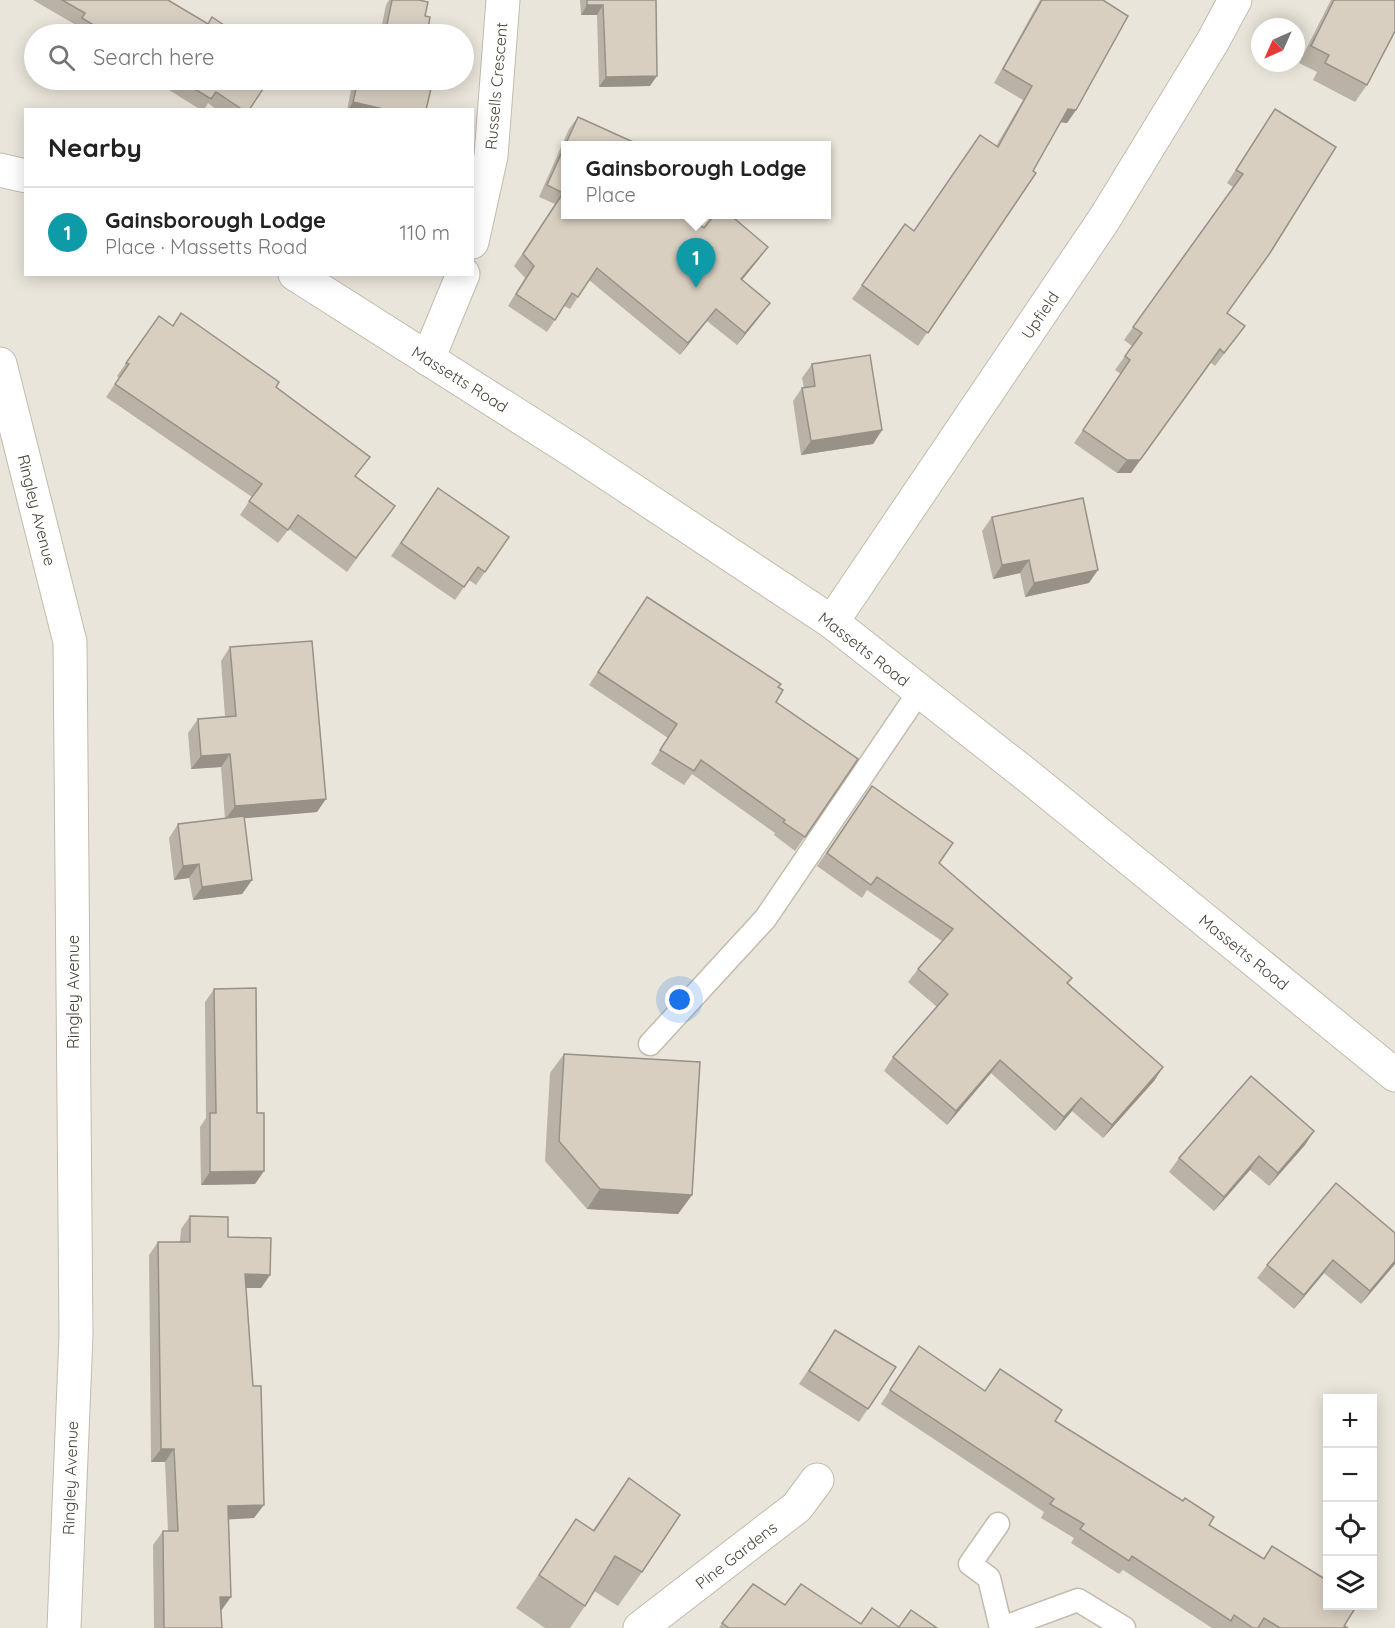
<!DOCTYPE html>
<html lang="en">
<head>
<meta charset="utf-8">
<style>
	:root { --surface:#fff; --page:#f6f6f6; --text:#222; --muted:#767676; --line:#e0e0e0; --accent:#0b8043 }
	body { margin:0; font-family:Quicksand,sans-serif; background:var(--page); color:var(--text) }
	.controls { position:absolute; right:18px; bottom:18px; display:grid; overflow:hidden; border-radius:0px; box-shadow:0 3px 15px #0003 }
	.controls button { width:54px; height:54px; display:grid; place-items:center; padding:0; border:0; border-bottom:2px solid var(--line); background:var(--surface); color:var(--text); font:30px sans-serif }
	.compass { position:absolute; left:1251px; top:18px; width:54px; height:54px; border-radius:50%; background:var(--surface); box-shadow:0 3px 15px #0003; rotate:225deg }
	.you { position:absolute; left:680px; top:1000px; width:21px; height:21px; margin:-15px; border:4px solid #fff; border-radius:50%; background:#1a73e8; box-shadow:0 0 0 9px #1a73e833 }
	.badge { display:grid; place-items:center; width:39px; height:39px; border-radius:50%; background:var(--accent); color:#fff; font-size:20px; font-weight:700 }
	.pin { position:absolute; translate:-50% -50px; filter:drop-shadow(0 2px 3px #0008) }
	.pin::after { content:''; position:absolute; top:32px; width:21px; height:18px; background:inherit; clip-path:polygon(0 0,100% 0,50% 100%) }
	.popup { position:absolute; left:561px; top:141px; width:270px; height:78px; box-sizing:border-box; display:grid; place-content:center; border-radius:0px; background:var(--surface); filter:drop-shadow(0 2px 4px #0005); font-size:20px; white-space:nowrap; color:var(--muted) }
	.popup b { font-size:22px; color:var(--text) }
	.popup::after { content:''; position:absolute; left:50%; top:100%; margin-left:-12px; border:12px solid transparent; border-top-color:var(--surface) }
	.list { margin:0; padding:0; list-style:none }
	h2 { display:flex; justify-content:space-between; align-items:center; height:78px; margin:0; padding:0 24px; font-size:26px }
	h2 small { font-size:20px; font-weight:400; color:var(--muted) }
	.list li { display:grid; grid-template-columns:39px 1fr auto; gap:18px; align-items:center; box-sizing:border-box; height:90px; padding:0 24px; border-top:2px solid var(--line) }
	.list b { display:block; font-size:22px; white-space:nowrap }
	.list p { margin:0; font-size:20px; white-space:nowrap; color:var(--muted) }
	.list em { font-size:20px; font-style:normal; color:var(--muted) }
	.icon { flex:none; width:33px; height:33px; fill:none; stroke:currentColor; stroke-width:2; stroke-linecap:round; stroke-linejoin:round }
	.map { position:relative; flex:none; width:1395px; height:1628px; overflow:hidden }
	.search { position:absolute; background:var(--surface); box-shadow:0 3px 15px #0003; left:24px; top:24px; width:450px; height:66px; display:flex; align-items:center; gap:15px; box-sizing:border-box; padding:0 21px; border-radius:33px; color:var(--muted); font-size:22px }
	.panel { position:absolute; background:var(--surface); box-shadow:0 3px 15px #0003; left:24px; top:108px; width:450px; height:168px; border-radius:0px }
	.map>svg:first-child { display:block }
	.residential { fill:#eae5da; fill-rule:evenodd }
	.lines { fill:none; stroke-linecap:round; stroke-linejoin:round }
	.service-casing { stroke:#c2bbae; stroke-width:25 }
	.minor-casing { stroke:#c2bbae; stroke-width:35 }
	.tertiary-casing { stroke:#c2bbae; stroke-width:35 }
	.service { stroke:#fff; stroke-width:22 }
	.minor { stroke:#fff; stroke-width:33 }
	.tertiary { stroke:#fff; stroke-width:33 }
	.wall { fill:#bab2a6 }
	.shaded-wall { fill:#979187 }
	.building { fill:#d8cfc1; stroke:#979187; stroke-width:1.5 }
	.labels { text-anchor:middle; stroke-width:4.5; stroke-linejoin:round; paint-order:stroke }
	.street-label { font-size:16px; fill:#4b4439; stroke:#fff }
</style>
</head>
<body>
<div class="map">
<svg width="1395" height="1628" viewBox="0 0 1395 1628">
	<rect width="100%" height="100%" fill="#f6f3ec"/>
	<path class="residential" d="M0,0H1395V1628H0ZM1260,27H1296V63H1260ZM34,34H464V80H34ZM26,110H472V274H26ZM566,146H826V214H566ZM1328,1398H1372V1606H1328Z"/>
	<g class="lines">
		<defs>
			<g id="service">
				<path d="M650,1044L765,919L919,692"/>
				<path d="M998,1524L970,1564L989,1578L1001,1628"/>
				<path d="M1002,1628L1078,1600L1124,1628"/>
			</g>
			<g id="minor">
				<path d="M472,242L491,156L503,0"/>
				<path d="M428,359L463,274"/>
				<path d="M0,364L70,642L76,1335L64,1628"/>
				<path d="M832,622L1105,218L1213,41L1235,0"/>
				<path d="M640,1628L797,1507L817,1480"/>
			</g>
			<g id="tertiary">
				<path d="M0,170L26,176"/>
				<path d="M295,274L575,452L832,622L1028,776L1395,1075"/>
			</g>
		</defs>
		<use href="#service" class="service-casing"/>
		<use href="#minor" class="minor-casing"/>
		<use href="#tertiary" class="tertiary-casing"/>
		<use href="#service" class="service"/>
		<use href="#minor" class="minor"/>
		<use href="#tertiary" class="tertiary"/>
	</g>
	<g class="wall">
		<path d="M33,0H168L208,24L237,34H81L73,30L76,25Z"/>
		<path d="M389,0H419L425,16L427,34H380L386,5Z"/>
		<path d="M580,0H656L650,86L599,87L597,15H581Z"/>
		<path d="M1040,0H1103L1076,110L1067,123L1060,122L1033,171L1036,173L918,346L852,299L905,224L914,231L996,146L1023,100L994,83Z"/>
		<path d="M1331,0H1395L1367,85L1355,102L1313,80L1317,72L1299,63Z"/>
		<path d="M153,80H269L249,110H217L208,103L204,110H201Z"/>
		<path d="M353,80H433L426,110H347Z"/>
		<path d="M1275,109L1227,313L1245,326L1215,366L1210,362L1131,473H1117L1074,443L1121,374L1115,370L1132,346L1124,340L1233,187L1227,183Z"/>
		<path d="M578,117L566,146L704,228L759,259L742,280L761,315L737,345L707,321L680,355L589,280L570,309L564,306L547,332L508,306L525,278L514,266L555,204L539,197L569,129Z"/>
		<path d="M159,316L173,326L276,387L356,477L395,506L347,572L289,529L278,543L240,515L252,497L106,397L119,378L117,376Z"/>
		<path d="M812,364L882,430L873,444L801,455L793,401L802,388H804L802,378Z"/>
		<path d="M438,488L509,537L476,585L469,580L455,600L391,556Z"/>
		<path d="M992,517L1089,583L1025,597L1020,573L993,579L982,531Z"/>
		<path d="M647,597L778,687L776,702L858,759L795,851L774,835L775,833L692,774L684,785L651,764L668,738L589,685Z"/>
		<path d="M230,647L317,812L244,818L252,880L242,894L193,900L189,878L174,880L169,838L178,824L225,819L221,767L191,769L188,733L198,719L225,717L221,661Z"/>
		<path d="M872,786L939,863L1072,978L1068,983L1163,1067L1154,1081L1103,1138L1072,1111L1055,1131L991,1073L947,1125L884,1071L893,1057L937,1007L908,982L918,969L942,941L867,890L862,898L817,866Z"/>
		<path d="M214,989L257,1113L264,1171L255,1184L201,1185L200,1127L206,1118L205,1002Z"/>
		<path d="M564,1054L692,1195L678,1214L587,1209L545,1161L550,1073Z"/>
		<path d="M1305,1145L1269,1186L1250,1170L1214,1211L1169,1172L1179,1158Z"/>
		<path d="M1336,1183L1395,1264L1361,1304L1324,1273L1294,1309L1257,1278L1267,1265Z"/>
		<path d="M190,1216L228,1237L270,1275L261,1288H246L254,1518L228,1519L221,1611L222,1628H154L153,1545L163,1531H168L165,1462H151L149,1255L158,1242H180L181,1229Z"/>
		<path d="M835,1330L896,1367L859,1422L799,1384Z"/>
		<path d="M919,1346L985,1391L1055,1421L1209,1525L1263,1559L1272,1546L1344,1626L1348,1628H1212L1123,1570L1119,1574L1071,1543L1074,1538L1041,1518L1044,1512L881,1404Z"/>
		<path d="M629,1478L642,1572L618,1606L594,1591L585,1606L570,1628H545L516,1608L576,1519L593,1530Z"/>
		<path d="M785,1605L861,1623L899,1627L937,1628H719L722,1623Z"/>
	</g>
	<g class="shaded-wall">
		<path d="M587,5H603L597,15H581Z"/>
		<path d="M657,76L650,86L599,87L606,77Z"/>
		<path d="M353,102L388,110H348Z"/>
		<path d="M1068,109L1076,110L1067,123L1059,122Z"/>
		<path d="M768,247L759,259L733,291L741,279Z"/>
		<path d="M770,303L761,315L737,345L745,333Z"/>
		<path d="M716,309L707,321L680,355L688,343Z"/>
		<path d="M1220,349L1131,473H1117L1127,460Z"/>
		<path d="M882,430L873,444L801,455L811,441Z"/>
		<path d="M1029,560L1020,573L993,579L1002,565Z"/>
		<path d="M1098,570L1089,583L1025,597L1034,583Z"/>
		<path d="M230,754L221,767L191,769L201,756Z"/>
		<path d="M326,799L317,812L225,820L235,806Z"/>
		<path d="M199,864L189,878L174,880L183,866Z"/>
		<path d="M252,880L242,894L193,900L202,887Z"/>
		<path d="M1000,1060L991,1073L947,1125L956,1111Z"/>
		<path d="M1163,1067L1154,1081L1103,1138L1112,1125Z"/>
		<path d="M1081,1098L1072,1111L1055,1131L1064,1117Z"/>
		<path d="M1314,1131L1305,1145L1269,1186L1278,1173Z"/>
		<path d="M1259,1156L1250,1170L1214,1211L1224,1197Z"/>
		<path d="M264,1171L255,1184L201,1185L210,1172Z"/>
		<path d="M600,1189L692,1195L678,1214L587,1209Z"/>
		<path d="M1333,1260L1324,1273L1294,1309L1304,1295Z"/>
		<path d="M1395,1261V1264L1361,1304L1370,1291Z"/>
		<path d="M245,1274L270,1275L261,1288H235Z"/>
		<path d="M161,1449H174L165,1462H151Z"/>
		<path d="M264,1505L254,1518L219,1520L228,1506Z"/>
		<path d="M220,1597H231L221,1611Z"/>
	</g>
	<g class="building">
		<path d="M62,0H168L208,24L212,17L237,34H108L82,18L85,13Z"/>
		<path d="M392,0H419L428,2L425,16L430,17L427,34H385Z"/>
		<path d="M587,0H656L657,76L606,77L603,5H587Z"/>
		<path d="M1042,0H1103L1128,16L1076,110L1068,109L1033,171L1036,173L928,333L862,285L905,224L914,231L980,135L998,147L1032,86L1003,69Z"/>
		<path d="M1334,0H1395V31L1367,85L1325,63L1329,55L1311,46Z"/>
		<path d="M180,80H269L249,110H243L216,92L211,99Z"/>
		<path d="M358,80H433L426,110H388L353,102Z"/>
		<path d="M1275,109L1336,147L1270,253L1227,313L1245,326L1224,353L1220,349L1140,460H1127L1083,430L1130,360L1125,356L1142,333L1133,327L1243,174L1236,170Z"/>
		<path d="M578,117L642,146H566V214H687L704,228L715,214H729L768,247L741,279L770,303L745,333L716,309L688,343L597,268L578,297L572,293L555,320L516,294L534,266L523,254L563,193L547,185Z"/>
		<path d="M181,313L279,382L276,387L370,457L355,476L395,506L356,558L298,515L288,530L249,501L262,484L115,384L129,364L126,363L159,316L173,326Z"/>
		<path d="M870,355L882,430L811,441L802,388L815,386L812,364Z"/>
		<path d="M438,488L509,537L485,572L478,567L464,587L401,543Z"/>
		<path d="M1083,498L1098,570L1034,583L1029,560L1002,565L992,517Z"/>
		<path d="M647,597L781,684L778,687L783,690L776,702L858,759L805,837L783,822L785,820L701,760L694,771L660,750L677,724L598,672Z"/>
		<path d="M312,641L326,799L235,806L230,754L201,756L198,719L236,716L230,647Z"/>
		<path d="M872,786L953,843L939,863L1072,978L1067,983L1163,1067L1112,1125L1081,1098L1064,1117L1000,1060L956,1111L893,1057L948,994L918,969L953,929L877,877L871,885L827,853Z"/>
		<path d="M244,816L252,880L202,887L199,864L183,866L178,824Z"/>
		<path d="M256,988L257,1113H264V1171L210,1172V1113H216L214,989Z"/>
		<path d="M564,1054L700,1062L692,1195L600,1189L559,1141Z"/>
		<path d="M1251,1076L1314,1131L1278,1173L1259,1156L1224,1197L1179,1158Z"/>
		<path d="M1336,1183L1395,1233V1261L1370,1291L1333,1260L1304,1295L1267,1265Z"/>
		<path d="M190,1216L228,1217V1237L271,1238L270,1275L245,1274L253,1386H261L264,1505L228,1506L231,1597H220L222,1628H164L163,1531H178L174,1449H161L158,1242H190Z"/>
		<path d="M835,1330L896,1367L868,1409L809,1371Z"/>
		<path d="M919,1346L985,1391L1000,1369L1062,1410L1055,1421L1183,1501L1185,1498L1214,1517L1209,1525L1264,1559L1272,1546L1328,1581V1605H1357L1344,1626L1348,1628H1280L1264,1618L1258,1628H1253L1234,1615L1231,1621L1132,1556L1129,1561L1080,1529L1084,1524L1050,1504L1054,1499L890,1390Z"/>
		<path d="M629,1478L680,1515L642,1572L615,1556L585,1606L539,1575L576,1519L594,1531Z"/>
		<path d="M753,1584L785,1605L801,1584L861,1624L872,1608L899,1627L911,1610L937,1628H729L722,1623Z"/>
	</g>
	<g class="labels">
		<g class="street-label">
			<text transform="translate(496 86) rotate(-85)" y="6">Russells Crescent</text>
			<text transform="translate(1040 315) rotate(-56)" y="6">Upfield</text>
			<text transform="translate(460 379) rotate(32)" y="6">Massetts Road</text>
			<text transform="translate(37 510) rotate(76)" y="6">Ringley Avenue</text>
			<text transform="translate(864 649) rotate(38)" y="6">Massetts Road</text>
			<text transform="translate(1244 952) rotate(39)" y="6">Massetts Road</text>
			<text transform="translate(73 992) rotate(-90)" y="6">Ringley Avenue</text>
			<text transform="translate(70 1478) rotate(-88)" y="6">Ringley Avenue</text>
			<text transform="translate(736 1555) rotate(-38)" y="6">Pine Gardens</text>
		</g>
	</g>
</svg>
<div class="controls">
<button>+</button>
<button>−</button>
<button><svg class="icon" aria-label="locate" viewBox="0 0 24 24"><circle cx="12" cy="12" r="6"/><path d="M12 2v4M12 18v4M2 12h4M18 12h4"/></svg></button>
<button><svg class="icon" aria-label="layers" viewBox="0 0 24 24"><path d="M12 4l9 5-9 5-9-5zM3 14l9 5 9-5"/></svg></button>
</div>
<svg class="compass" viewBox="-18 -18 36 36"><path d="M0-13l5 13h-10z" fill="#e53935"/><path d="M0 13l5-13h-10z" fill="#767676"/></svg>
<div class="you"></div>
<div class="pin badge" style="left:696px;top:288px;background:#0f9aa8">1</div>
<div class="popup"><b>Gainsborough Lodge</b>Place</div>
<div class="search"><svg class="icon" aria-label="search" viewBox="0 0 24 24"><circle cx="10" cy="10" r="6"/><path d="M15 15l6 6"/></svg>Search here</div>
<section class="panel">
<h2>Nearby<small></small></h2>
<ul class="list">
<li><span class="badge" style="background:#0f9aa8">1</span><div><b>Gainsborough Lodge</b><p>Place · Massetts Road</p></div><em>110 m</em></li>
</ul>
</section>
</div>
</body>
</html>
